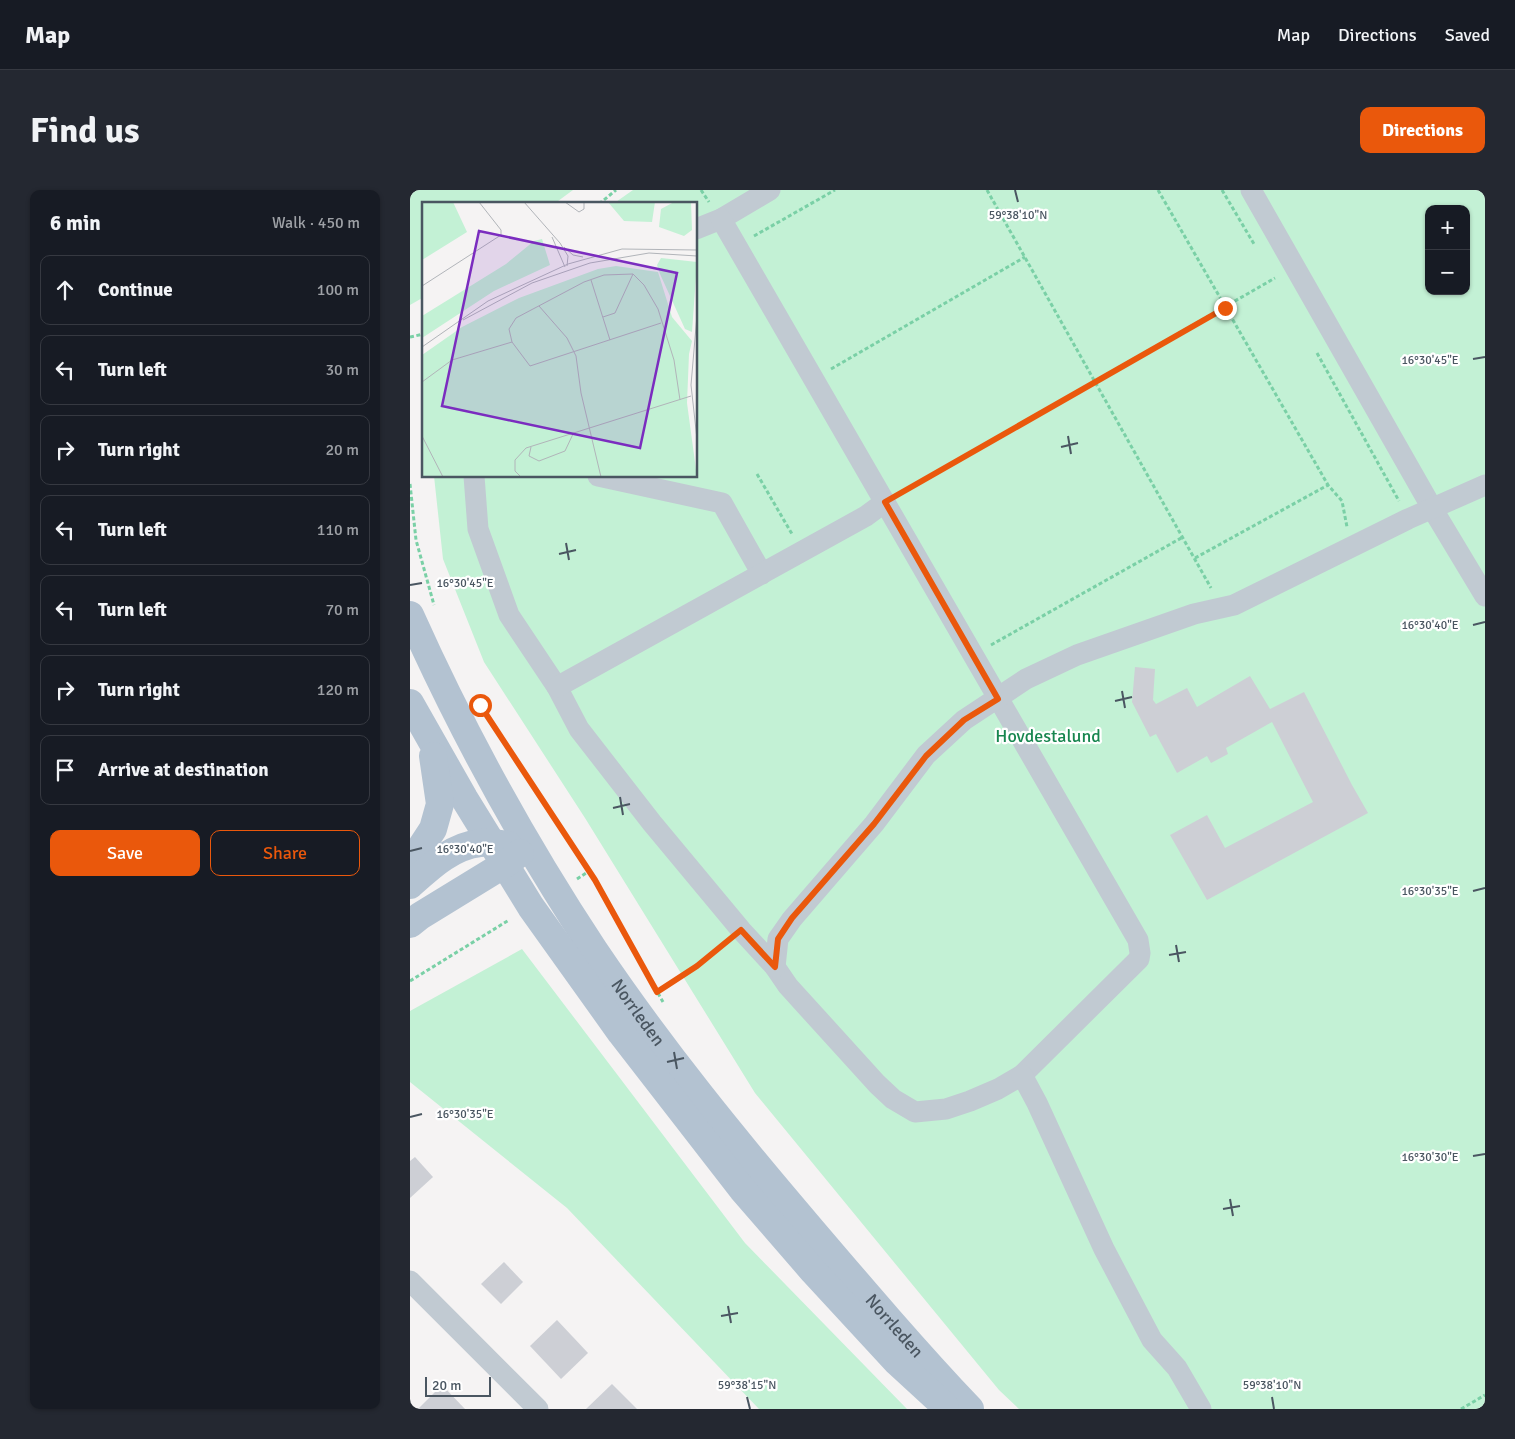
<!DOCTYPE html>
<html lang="en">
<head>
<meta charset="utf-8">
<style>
	:root { --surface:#171b24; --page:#242831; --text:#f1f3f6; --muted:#9ea1a6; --line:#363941; --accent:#ea580c }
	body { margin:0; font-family:Signika,sans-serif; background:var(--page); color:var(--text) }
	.controls { position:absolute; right:15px; top:15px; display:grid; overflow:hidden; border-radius:10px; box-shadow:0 1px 4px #0004 }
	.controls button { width:45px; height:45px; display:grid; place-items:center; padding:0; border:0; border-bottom:1px solid var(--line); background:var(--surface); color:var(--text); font:25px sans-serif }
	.scale { position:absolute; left:15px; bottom:12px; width:66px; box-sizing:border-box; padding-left:5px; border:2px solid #4a5661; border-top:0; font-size:14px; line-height:18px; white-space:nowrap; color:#4a5661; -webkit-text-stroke:4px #fff; paint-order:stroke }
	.stop { position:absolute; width:15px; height:15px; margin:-11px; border:4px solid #ea580c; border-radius:50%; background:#fff }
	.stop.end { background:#ea580c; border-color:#fff; box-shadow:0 1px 5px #0008 }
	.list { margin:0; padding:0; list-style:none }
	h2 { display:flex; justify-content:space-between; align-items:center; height:65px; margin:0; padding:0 20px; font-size:21px }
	h2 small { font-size:16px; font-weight:400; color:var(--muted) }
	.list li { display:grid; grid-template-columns:32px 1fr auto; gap:15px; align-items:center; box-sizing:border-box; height:70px; margin:0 10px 10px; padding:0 10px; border:1px solid var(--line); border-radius:10px }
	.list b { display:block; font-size:19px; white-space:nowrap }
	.list em { font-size:16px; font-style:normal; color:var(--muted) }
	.actions { display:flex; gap:10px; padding:15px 20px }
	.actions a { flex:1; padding:11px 0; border:1px solid var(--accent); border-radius:10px; text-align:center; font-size:18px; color:var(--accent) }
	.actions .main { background:var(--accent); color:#fff }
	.icon { flex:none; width:28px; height:28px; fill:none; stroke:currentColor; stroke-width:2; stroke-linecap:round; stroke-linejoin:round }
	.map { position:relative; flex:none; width:1075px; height:1219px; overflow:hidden; border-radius:10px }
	header { display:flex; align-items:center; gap:30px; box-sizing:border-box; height:70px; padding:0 25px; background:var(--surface); border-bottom:1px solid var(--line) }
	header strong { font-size:24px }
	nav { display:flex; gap:28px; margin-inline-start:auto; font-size:18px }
	.intro { display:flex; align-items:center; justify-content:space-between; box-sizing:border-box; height:120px; padding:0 30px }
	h1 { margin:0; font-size:35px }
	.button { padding:12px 22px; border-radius:10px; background:var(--accent); color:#fff; font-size:18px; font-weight:700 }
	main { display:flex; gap:30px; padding:0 30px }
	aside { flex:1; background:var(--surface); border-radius:10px; box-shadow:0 1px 4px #0004 }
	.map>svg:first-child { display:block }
	.green { fill:#c3f1d5; fill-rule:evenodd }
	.building { fill:#cdcfd5 }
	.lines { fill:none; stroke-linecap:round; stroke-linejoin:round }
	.path { stroke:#7ad0a6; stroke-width:3; stroke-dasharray:4 2.5; stroke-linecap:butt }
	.minor { stroke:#c1cad2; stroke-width:21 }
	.major { stroke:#b3c2d1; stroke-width:28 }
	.route { stroke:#ea580c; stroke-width:6 }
	.ticks { fill:none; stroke:#4a5661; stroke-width:2 }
	.labels { text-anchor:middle; stroke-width:4.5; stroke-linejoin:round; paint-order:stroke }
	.park-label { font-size:18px; fill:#17864f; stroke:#fff }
	.street-label { font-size:18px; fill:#4a5661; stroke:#fff }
	.inset-road { fill:none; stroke:#b1b4b9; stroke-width:1 }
	.view { fill:#7b2cbf; fill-opacity:0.15; stroke:#7b2cbf; stroke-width:2.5 }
	.inset-edge { fill:none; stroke:#4a5661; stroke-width:2.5 }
	.ticks-label { font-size:12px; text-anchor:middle; fill:#4a5661; stroke:#fff; stroke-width:4.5; stroke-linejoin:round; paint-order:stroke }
</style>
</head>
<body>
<header>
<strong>Map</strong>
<nav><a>Map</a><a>Directions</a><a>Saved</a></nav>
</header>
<div class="intro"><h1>Find us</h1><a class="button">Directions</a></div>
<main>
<aside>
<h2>6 min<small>Walk · 450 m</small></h2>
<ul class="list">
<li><svg class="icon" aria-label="ahead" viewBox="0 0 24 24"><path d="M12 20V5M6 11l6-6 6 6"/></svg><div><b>Continue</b></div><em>100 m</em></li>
<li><svg class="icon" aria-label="left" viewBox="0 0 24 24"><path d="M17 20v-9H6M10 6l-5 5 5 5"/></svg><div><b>Turn left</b></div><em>30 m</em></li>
<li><svg class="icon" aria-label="right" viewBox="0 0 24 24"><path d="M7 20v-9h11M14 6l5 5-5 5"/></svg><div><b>Turn right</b></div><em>20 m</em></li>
<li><svg class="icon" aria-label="left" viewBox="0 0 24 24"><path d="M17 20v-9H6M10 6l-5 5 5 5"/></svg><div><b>Turn left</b></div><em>110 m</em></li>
<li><svg class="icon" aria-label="left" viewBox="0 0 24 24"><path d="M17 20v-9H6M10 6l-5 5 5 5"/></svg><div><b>Turn left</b></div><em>70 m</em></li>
<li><svg class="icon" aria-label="right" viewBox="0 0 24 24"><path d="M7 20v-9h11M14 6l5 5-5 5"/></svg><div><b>Turn right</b></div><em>120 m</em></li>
<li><svg class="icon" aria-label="arrive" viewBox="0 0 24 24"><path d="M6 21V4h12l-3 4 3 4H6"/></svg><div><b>Arrive at destination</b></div></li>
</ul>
<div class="actions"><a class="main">Save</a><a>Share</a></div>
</aside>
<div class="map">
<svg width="1075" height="1219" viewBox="0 0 1075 1219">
	<rect width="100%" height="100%" fill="#f5f3f3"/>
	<g class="green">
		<path d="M0,0H163L144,14H14V107L0,115Z"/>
		<path d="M223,0H1075V1219H609L589,1200L345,903L175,628L74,472L33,369L24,286H286V14H203ZM1019,19H1056V101H1019Z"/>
		<path d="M112,759L335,1053L497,1219H349L157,1018L0,892V821Z"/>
	</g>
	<g class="building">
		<path d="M725,477L745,479L743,510L746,514L777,498L787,517L840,486L860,519L894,502L942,595L958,623L797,710L760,645L797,625L815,658L903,612L862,532L816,558L818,564L801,573L797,566L767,583L746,544L740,547L722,512Z"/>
		<path d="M5,967L23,987L0,1008V971Z"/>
		<path d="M94,1072L113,1092L91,1114L71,1094Z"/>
		<path d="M147,1130L178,1163L151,1189L120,1156Z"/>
		<path d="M202,1194L227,1219H176Z"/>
		<path d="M32,1195L55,1219H8Z"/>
	</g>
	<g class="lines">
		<g class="path">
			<path d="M291,0L299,12"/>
			<path d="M577,0L801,398"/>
			<path d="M748,0L918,295L932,311L937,337"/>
			<path d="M812,0L844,54"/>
			<path d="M189,14L206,0"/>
			<path d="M344,46L425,0"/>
			<path d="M0,147L14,144"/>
			<path d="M907,163L989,311"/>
			<path d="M421,179L615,67"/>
			<path d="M347,284L382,344"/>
			<path d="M0,294L6,350L24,415"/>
			<path d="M492,302L865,88"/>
			<path d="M785,368L918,295"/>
			<path d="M581,455L773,347"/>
			<path d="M81,532L185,690L253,812"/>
			<path d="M167,689L179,681"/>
			<path d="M0,791L99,730"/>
			<path d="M247,802L287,776L316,752"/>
			<path d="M1051,1219L1075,1205"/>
		</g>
		<g class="minor">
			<path d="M841,0L1022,318L1075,406"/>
			<path d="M286,39L311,29L360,0"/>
			<path d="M64,286L68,339L99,425L147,497L169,539L242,633L331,740L365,777L378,796L467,894L483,909L505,922L536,919L560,911L588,899L612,885L729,769L730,763L728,750L311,29"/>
			<path d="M188,286L312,313L352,384"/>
			<path d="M147,497L456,326L475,312"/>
			<path d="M365,777L368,749L382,729L464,634L516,565L554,530L616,489L667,465L784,424L824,415L998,329L1075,295"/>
			<path d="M612,885L627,913L694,1059L742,1150L767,1178L791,1219"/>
			<path d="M0,1091L128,1219"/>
		</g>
		<g class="major">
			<path id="s1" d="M0,425C52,541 114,654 184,760C250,858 324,949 401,1039C453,1100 505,1161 560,1219"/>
			<path d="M0,513L54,608L121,717L211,843L332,999L403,1081L487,1172L535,1216"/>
			<path d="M0,674L23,639L30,614L23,566"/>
			<path d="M0,695C20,677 42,656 70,653C79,652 89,654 98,655"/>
			<path d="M0,734L10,726L95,674L110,663"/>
		</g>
	</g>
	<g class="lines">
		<path class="route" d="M70,515L185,690L247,802L287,776L331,740L365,777L368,749L382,728L464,634L516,566L554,530L588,509L475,312L815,118"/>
	</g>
	<path class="ticks" d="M605,0L608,12M1063,169L1075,167M658,246L661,264M651,257L668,253M156,353L159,370M149,364L166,360M0,395L12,393M1063,435L1075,432M712,501L715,518M705,511L722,507M210,607L213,625M203,618L220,614M0,661L12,658M1063,701L1075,698M766,755L769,772M759,765L776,762M264,862L267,879M257,872L274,868M0,927L12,924M1063,966L1075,964M820,1009L823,1026M813,1019L830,1016M318,1116L321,1133M311,1126L328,1123M337,1207L340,1219M862,1207L864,1219"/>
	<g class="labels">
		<g class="park-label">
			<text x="638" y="552">Hovdestalund</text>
		</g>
		<g class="street-label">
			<text dy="6" stroke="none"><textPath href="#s1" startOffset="459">Norrleden</textPath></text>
			<text dy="6" stroke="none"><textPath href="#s1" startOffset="864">Norrleden</textPath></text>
		</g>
	</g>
	<g transform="translate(12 12)">
		<rect width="275" height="275" fill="#f5f3f3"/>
		<path d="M0,0H31L45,30L0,58ZM186,0H233L230,20L202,19ZM252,0H269L270,28L262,34L237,25L239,7ZM120,37L128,63L72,89L0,136V114L84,62L112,39ZM239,56L275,60L270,130L263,127L238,72L235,63ZM194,64L236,70L250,115L270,139L267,152L265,201L275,275H0V153L40,125L97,96L176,67Z" fill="#c3f1d5"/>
		<path class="inset-road" d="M102,0L138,41L146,54L145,64M143,0L157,10L162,7V0M130,35L143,65M142,45L151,53L161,55M169,78L188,138M0,84L79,33V28L57,0M117,104L145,136L154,154L159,191L179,275M275,113L269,183L275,237M181,115L193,111L211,72M41,118L110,81L168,61L227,51L275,54M239,121L108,164L90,140L87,127L94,116L162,80L182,73L211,72L222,83L236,107L252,158L258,198M0,145L66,99L146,62L200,47L275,48M0,180L30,158L90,140M0,234L21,275M109,245L107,254L117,259L143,249L151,232M99,275L93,269V258L104,246L269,194"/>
		<path class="view" d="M57,29L255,71L218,246L20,204Z"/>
		<rect width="275" height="275" class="inset-edge"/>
	</g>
	<g class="ticks-label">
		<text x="608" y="29">59°38'10"N</text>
		<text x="1020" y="174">16°30'45"E</text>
		<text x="55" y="397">16°30'45"E</text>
		<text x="1020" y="439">16°30'40"E</text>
		<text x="55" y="663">16°30'40"E</text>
		<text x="1020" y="705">16°30'35"E</text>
		<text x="55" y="928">16°30'35"E</text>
		<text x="1020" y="971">16°30'30"E</text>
		<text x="337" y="1199">59°38'15"N</text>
		<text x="862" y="1199">59°38'10"N</text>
	</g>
</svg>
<div class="controls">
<button>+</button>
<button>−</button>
</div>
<div class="scale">20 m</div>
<div class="stop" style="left:70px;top:515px"></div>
<div class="stop end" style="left:815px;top:118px"></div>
</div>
</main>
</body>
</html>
